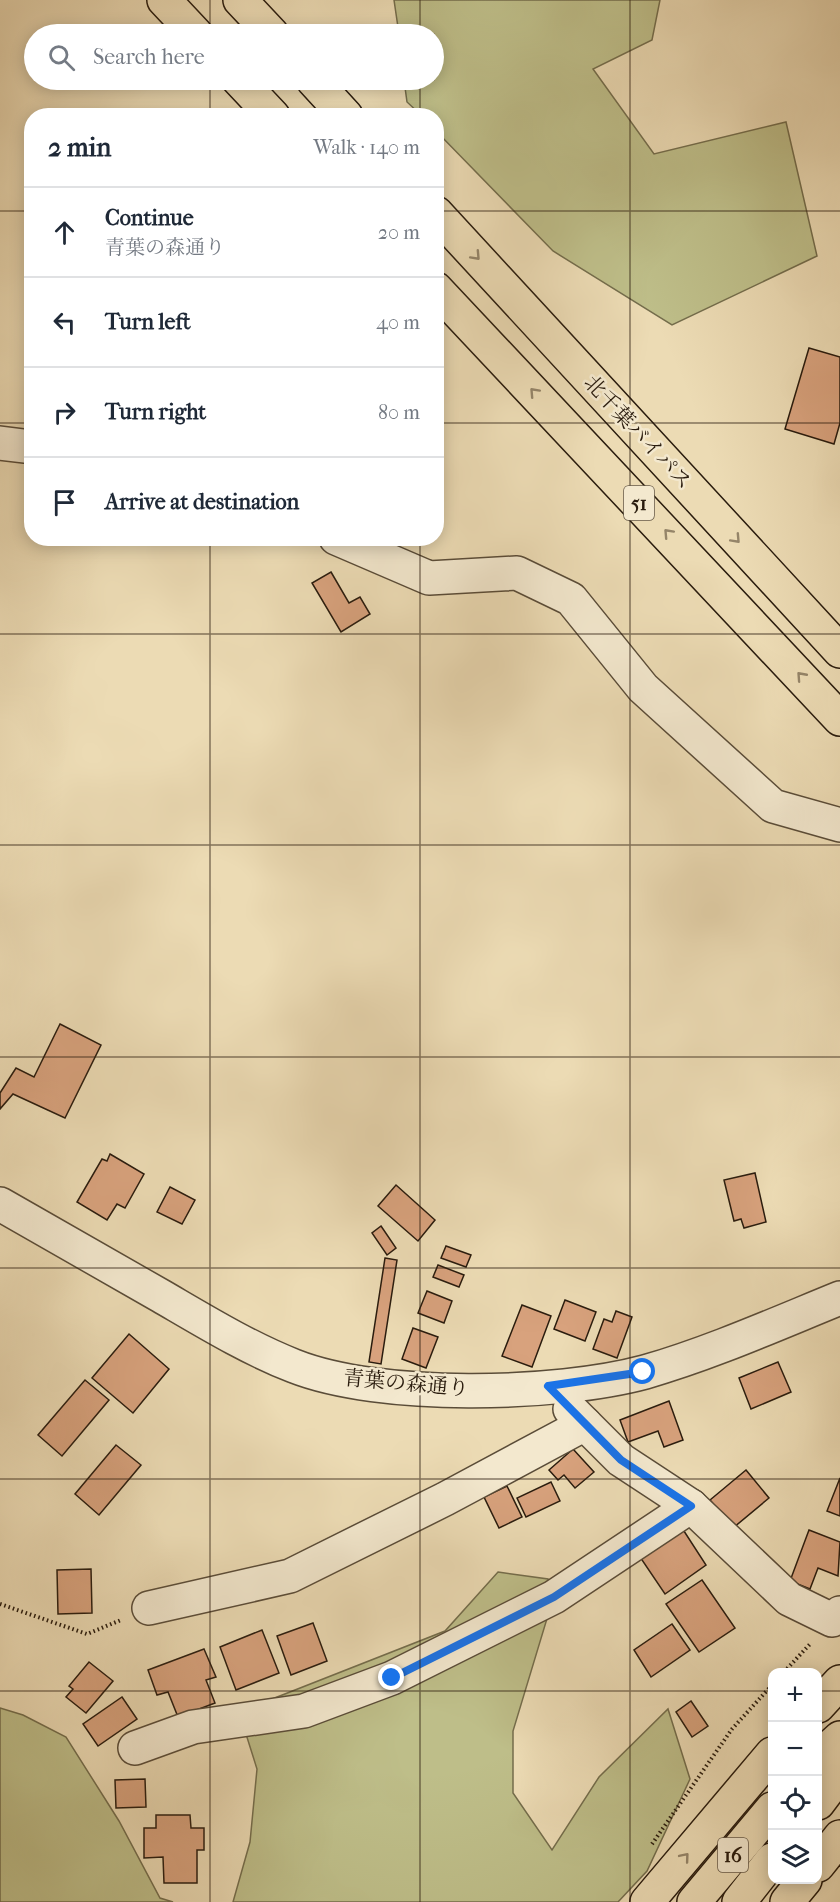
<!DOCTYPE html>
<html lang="en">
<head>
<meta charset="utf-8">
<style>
	:root { --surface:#fff; --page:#f2f2f3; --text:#1f2937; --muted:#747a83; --line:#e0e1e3 }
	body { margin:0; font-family:"IM FELL French Canon","Noto Serif JP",serif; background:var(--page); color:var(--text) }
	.controls { position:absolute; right:18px; bottom:18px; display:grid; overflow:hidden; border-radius:12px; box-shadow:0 3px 15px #0003 }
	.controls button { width:54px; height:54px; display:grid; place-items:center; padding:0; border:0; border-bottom:2px solid var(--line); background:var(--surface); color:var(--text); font:30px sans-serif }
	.stop { position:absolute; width:18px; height:18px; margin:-14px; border:4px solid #1a73e8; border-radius:50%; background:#fff }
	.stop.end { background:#1a73e8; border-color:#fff; box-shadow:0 2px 6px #0008 }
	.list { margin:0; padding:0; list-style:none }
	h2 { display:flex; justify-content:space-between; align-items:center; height:78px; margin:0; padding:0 24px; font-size:26px }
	h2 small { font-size:20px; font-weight:400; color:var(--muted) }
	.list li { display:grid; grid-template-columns:39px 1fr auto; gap:18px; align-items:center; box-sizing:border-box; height:90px; padding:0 24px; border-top:2px solid var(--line) }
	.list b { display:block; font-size:22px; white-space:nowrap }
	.list p { margin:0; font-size:20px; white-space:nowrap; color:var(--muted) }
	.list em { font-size:20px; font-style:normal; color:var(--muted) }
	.icon { flex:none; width:33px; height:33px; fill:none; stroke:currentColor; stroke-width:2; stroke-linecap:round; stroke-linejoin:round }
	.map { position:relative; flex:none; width:840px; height:1902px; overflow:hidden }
	.search { position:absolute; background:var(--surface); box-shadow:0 3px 15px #0003; left:24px; top:24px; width:420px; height:66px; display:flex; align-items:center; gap:15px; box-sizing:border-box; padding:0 21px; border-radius:33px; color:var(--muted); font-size:22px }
	.panel { position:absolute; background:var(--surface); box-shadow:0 3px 15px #0003; left:24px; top:108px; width:420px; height:438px; border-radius:24px }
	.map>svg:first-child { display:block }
	.green { fill:#bebe89; stroke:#746d4c; stroke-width:1.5 }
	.building { fill:#d8a27d; stroke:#2a1c0e; stroke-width:1.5 }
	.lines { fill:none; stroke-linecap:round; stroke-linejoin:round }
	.minor-casing { stroke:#5a4c38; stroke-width:36 }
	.highway-casing { stroke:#2a1c0e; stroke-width:36 }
	.path { stroke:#2a1c0e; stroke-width:4; stroke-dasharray:1.5 3; stroke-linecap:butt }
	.minor { stroke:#f3e8ce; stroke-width:33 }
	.highway { stroke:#ecdbb4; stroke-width:33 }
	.oneway { stroke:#958569 }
	.route { stroke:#1a73e8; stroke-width:8 }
	.grid { fill:none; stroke:#2a1c0e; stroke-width:1.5; stroke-opacity:0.55 }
	.labels { text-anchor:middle; stroke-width:5; stroke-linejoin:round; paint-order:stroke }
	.shield { fill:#f3e8ce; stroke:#665948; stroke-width:1.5 }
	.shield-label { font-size:20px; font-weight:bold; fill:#2a1c0e }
	.street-label { font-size:21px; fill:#2a1c0e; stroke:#f3e8ce }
</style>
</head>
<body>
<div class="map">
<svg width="840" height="1902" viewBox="0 0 840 1902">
	<rect width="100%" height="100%" fill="#ecdbb4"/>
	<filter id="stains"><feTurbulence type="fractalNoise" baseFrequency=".00333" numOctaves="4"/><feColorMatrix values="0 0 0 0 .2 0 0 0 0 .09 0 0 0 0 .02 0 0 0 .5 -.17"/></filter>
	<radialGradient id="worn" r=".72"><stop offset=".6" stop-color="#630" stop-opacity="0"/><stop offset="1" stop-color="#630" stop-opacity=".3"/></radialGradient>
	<g class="green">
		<path d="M394,0H660L652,40L593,69L654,154L786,122L817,256L672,325L553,251L437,132L436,116L421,115L407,102L404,80H434V34H399Z"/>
		<path d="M498,1572L548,1579L549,1612L513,1731V1793L552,1850L599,1777L668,1709L690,1779L647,1871L618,1902H233L250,1842L257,1769L239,1712L445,1631Z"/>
		<path d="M0,1708L23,1715L66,1737L119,1821L160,1898L173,1902H0Z"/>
	</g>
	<g class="building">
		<path d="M809,348L840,357V423L834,444L785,429Z"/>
		<path d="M331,572L349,603L360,597L370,614L341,632L312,583Z"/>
		<path d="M60,1024L101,1045L65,1118L13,1094L0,1109V1093L16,1068L34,1077Z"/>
		<path d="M110,1154L144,1174L125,1208L117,1204L107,1220L77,1202L102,1159L107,1161Z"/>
		<path d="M755,1173L766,1222L744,1228L741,1219L734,1221L724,1180Z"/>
		<path d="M396,1185L435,1220L418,1241L378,1206Z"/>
		<path d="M170,1187L195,1200L182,1224L157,1212Z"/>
		<path d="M381,1226L396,1248L387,1255L372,1233Z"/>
		<path d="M446,1246L471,1255L466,1267L441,1258Z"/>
		<path d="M385,1258L397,1260L381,1364L369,1362Z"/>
		<path d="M438,1265L464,1275L459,1287L433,1277Z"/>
		<path d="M427,1291L452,1301L444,1323L418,1313Z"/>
		<path d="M565,1300L596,1312L585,1341L554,1329Z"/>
		<path d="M522,1305L551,1316L532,1367L502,1356Z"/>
		<path d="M616,1311L632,1317L617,1358L593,1349L604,1319L612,1322Z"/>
		<path d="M413,1328L438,1337L426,1368L402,1359Z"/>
		<path d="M129,1334L169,1369L133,1413L92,1378Z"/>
		<path d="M778,1362L791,1392L751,1409L739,1378Z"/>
		<path d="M85,1380L109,1400L62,1456L38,1435Z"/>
		<path d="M669,1401L683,1440L664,1447L658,1431L628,1442L620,1420Z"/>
		<path d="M116,1445L141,1465L99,1515L75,1494Z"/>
		<path d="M573,1449L594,1472L575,1488L564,1475L558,1480L549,1470Z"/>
		<path d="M746,1470L769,1498L733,1528L710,1500Z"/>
		<path d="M840,1478V1516L827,1511Z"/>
		<path d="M551,1482L560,1501L526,1517L517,1498Z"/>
		<path d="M507,1486L522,1517L499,1528L484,1497Z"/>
		<path d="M682,1528L706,1565L665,1594L640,1557Z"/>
		<path d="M809,1530L840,1542L838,1576L818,1568L810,1589L790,1581Z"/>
		<path d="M91,1569L92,1613L58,1614L57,1570Z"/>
		<path d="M702,1580L735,1628L699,1652L666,1604Z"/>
		<path d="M313,1623L327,1661L291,1675L277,1636Z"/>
		<path d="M672,1624L690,1650L651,1677L634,1650Z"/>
		<path d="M262,1630L279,1673L236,1690L220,1647Z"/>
		<path d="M204,1649L216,1677L206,1680L215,1703L178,1717L168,1692L157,1695L148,1670Z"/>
		<path d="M89,1662L113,1681L86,1713L66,1697L73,1689L69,1686Z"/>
		<path d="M122,1697L137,1719L98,1746L83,1724Z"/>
		<path d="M691,1701L708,1726L692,1737L676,1712Z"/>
		<path d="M145,1779L146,1807L116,1808L115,1780Z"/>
		<path d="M156,1815H190L191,1828H204V1850H197V1883H164L163,1857L144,1858V1828H156Z"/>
	</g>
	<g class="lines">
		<defs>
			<g id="minor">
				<path d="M0,443L32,447"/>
				<path d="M336,538L429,578L517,573L571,599L643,688L773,806L840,825"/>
				<path d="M0,1204C54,1235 108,1266 161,1296C204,1321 248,1348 294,1366C380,1400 556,1396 645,1372C711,1353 776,1324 840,1298"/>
				<path d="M570,1409L621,1460L691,1506L789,1599L832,1620L840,1613"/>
				<path d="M149,1608L290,1576L445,1499L585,1424"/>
				<path d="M135,1748L193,1727L304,1711L392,1678L554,1597L691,1506"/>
			</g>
			<g id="highway">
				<path d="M164,0L196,34"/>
				<path d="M240,0L272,34"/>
				<path d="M239,80L273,116"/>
				<path d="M313,80L346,116"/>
				<path d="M436,213L840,651"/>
				<path d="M436,289L840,719"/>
				<path d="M818,1706L840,1682"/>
				<path d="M818,1758L840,1738"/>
				<path d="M818,1803L840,1774"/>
				<path d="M818,1865L840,1837"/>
				<path d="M647,1902L772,1754"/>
				<path d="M694,1902L772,1809"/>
				<path d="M739,1902L772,1860"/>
				<path d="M787,1902L805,1880"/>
			</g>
		</defs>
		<use href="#minor" class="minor-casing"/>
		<use href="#highway" class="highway-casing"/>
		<g class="path">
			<path d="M0,1604L87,1634L121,1620"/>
			<path d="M784,1672L811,1643"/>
			<path d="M652,1844L732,1729L772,1685"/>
		</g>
		<use href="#minor" class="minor"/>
		<use href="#highway" class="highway"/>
	</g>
	<defs><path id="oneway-chevron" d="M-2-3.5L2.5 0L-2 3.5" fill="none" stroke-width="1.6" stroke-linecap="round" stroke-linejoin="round" transform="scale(1.5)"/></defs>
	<g class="oneway">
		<use href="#oneway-chevron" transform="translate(476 256) rotate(47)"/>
		<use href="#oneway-chevron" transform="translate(534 392) rotate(-133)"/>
		<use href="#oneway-chevron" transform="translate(668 533) rotate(-133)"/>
		<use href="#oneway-chevron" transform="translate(736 539) rotate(47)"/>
		<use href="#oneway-chevron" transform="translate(801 676) rotate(-132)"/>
		<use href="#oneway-chevron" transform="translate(685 1857) rotate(-50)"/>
	</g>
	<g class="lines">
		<path class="route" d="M392,1678L554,1597L691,1506L621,1460L548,1386L643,1372"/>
	</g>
	<path class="grid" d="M210,0V34M420,0V34M630,0V1902M210,80V116M420,80V116M0,211H32M436,211H840M0,423H32M436,423H840M210,538V1902M420,538V1902M0,634H840M0,845H840M0,1057H840M0,1268H840M0,1479H840M0,1691H772M818,1691H840"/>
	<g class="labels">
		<g class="shield">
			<rect x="624" y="486" width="30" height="34" rx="4.5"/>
			<rect x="718" y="1838" width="30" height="34" rx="4.5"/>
		</g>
		<g class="shield-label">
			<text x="639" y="510">51</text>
			<text x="733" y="1862">16</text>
		</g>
		<g class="street-label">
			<text transform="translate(638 432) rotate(47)" y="7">北千葉バイパス</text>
			<text transform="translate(406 1383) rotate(5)" y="7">青葉の森通り</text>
		</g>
	</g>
	<rect width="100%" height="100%" filter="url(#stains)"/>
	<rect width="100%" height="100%" fill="url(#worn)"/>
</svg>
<div class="controls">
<button>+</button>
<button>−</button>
<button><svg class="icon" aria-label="locate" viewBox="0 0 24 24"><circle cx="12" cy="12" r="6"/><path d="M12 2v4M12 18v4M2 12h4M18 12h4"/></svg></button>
<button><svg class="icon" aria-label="layers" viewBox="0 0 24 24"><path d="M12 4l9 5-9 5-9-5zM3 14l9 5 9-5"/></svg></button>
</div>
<div class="stop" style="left:643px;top:1372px"></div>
<div class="stop end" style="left:392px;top:1678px"></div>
<div class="search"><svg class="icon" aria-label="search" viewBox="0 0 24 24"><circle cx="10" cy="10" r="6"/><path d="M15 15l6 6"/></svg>Search here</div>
<section class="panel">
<h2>2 min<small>Walk · 140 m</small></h2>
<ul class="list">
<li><svg class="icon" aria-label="ahead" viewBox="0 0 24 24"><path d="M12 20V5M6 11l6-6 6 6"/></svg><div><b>Continue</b><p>青葉の森通り</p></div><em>20 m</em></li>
<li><svg class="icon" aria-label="left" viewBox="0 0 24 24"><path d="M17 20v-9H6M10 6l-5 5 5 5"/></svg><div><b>Turn left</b></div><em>40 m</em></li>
<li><svg class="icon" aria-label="right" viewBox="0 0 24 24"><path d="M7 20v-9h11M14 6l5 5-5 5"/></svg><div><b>Turn right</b></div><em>80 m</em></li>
<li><svg class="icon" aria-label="arrive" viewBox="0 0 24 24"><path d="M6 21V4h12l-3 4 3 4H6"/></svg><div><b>Arrive at destination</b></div></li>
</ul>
</section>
</div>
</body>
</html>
